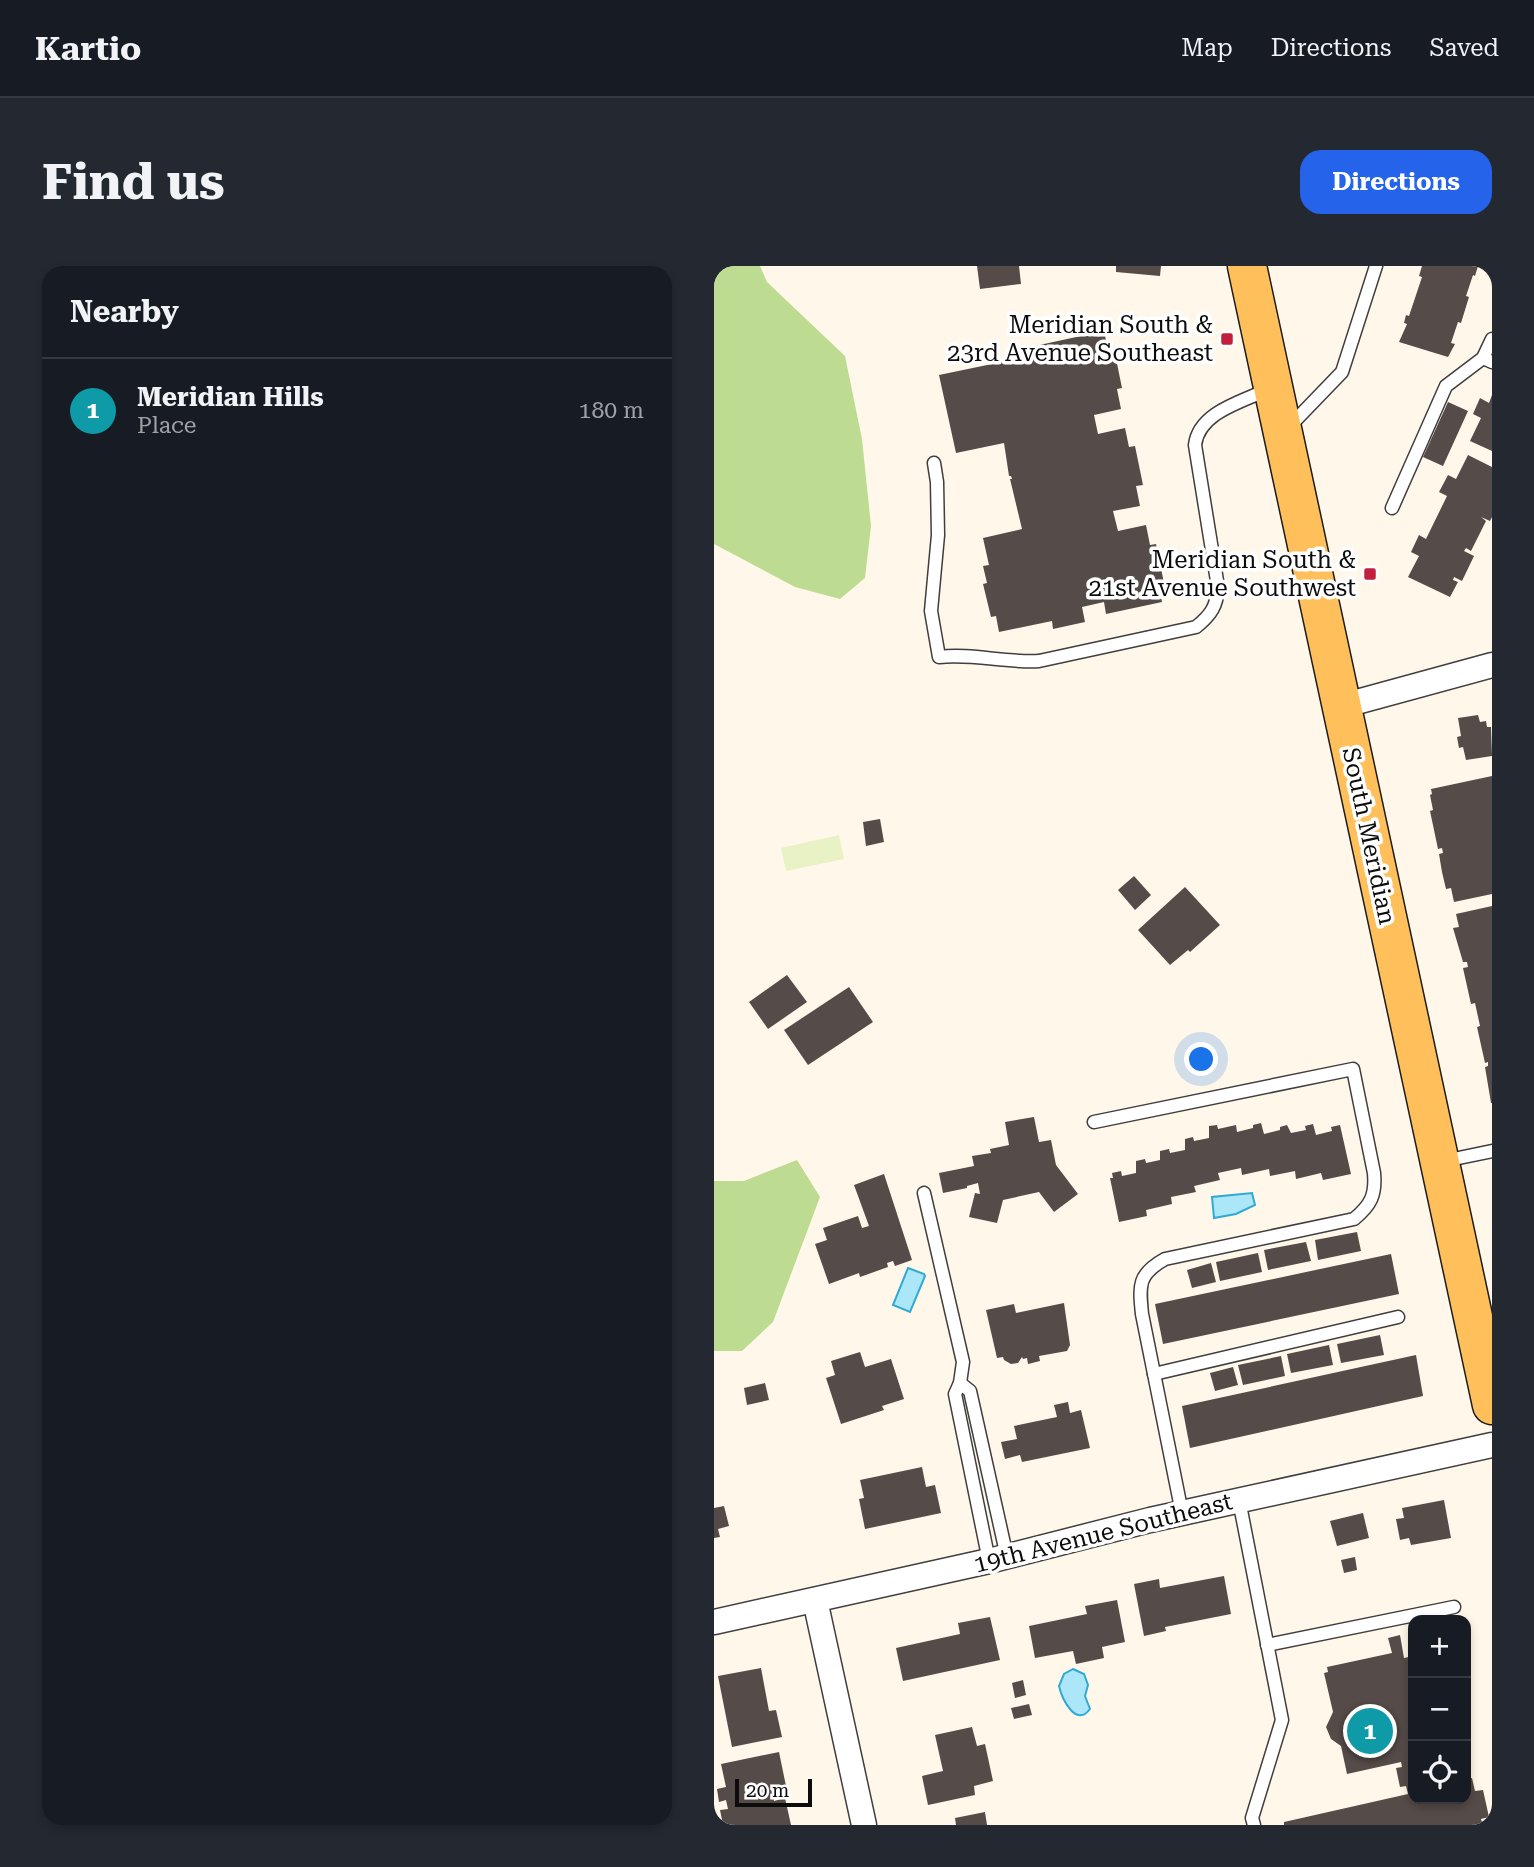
<!DOCTYPE html>
<html lang="en">
<head>
<meta charset="utf-8">
<style>
	:root { --surface:#171b24; --page:#242831; --text:#f1f3f6; --muted:#9ea1a6; --line:#363941; --accent:#2563eb }
	body { margin:0; font-family:"Roboto Serif",serif; background:var(--page); color:var(--text) }
	.controls { position:absolute; right:21px; bottom:21px; display:grid; overflow:hidden; border-radius:14px; box-shadow:0 4px 10px #0003 }
	.controls button { width:63px; height:63px; display:grid; place-items:center; padding:0; border:0; border-bottom:2px solid var(--line); background:var(--surface); color:var(--text); font:35px sans-serif }
	.scale { position:absolute; left:21px; bottom:18px; width:77px; box-sizing:border-box; padding-left:7px; border:4px solid #0c0c0c; border-top:0; font-size:19px; line-height:24px; white-space:nowrap; color:#0c0c0c; -webkit-text-stroke:5px #fff; paint-order:stroke }
	.you { position:absolute; left:488px; top:794px; width:24px; height:24px; margin:-18px; border:5px solid #fff; border-radius:50%; background:#1a73e8; box-shadow:0 0 0 10px #1a73e833 }
	.badge { display:grid; place-items:center; width:46px; height:46px; border-radius:50%; background:var(--accent); color:#fff; font-size:23px; font-weight:700 }
	.pin { position:absolute; translate:-50% -50%; border:4px solid #fff; box-shadow:0 2px 7px #0006 }
	.list { margin:0; padding:0; list-style:none }
	h2 { display:flex; justify-content:space-between; align-items:center; height:91px; margin:0; padding:0 28px; font-size:30px }
	h2 small { font-size:23px; font-weight:400; color:var(--muted) }
	.list li { display:grid; grid-template-columns:46px 1fr auto; gap:21px; align-items:center; box-sizing:border-box; height:105px; padding:0 28px; border-top:2px solid var(--line) }
	.list b { display:block; font-size:26px; white-space:nowrap }
	.list p { margin:0; font-size:23px; white-space:nowrap; color:var(--muted) }
	.list em { font-size:23px; font-style:normal; color:var(--muted) }
	.icon { flex:none; width:38px; height:38px; fill:none; stroke:currentColor; stroke-width:2; stroke-linecap:round; stroke-linejoin:round }
	.map { position:relative; flex:none; width:778px; height:1559px; overflow:hidden; border-radius:21px }
	header { display:flex; align-items:center; gap:42px; box-sizing:border-box; height:98px; padding:0 35px; background:var(--surface); border-bottom:2px solid var(--line) }
	header strong { font-size:33px }
	nav { display:flex; gap:38px; margin-inline-start:auto; font-size:24px }
	.intro { display:flex; align-items:center; justify-content:space-between; box-sizing:border-box; height:168px; padding:0 42px }
	h1 { margin:0; font-size:49px }
	.button { padding:18px 32px; border-radius:21px; background:var(--accent); color:#fff; font-size:24px; font-weight:700 }
	main { display:flex; gap:42px; padding:0 42px }
	aside { flex:1; background:var(--surface); border-radius:21px; box-shadow:0 4px 10px #0003 }
	.map>svg:first-child { display:block }
	.forest { fill:#bedc91 }
	.pitch { fill:#e8f2c5 }
	.water { fill:#ace7f9; stroke:#30aad3; stroke-width:2 }
	.building { fill:#554b48 }
	.lines { fill:none; stroke-linecap:round; stroke-linejoin:round }
	.lane-casing { stroke:#3f3f3f; stroke-width:15 }
	.street-casing { stroke:#3f3f3f; stroke-width:27 }
	.primary-casing { stroke:#1d1d1d; stroke-width:41 }
	.lane { stroke:#fff; stroke-width:12 }
	.street { stroke:#fff; stroke-width:24 }
	.primary { stroke:#ffbf5a; stroke-width:38 }
	.poi-dot { fill:#c21e3d; stroke:#fff; stroke-width:2.5 }
	.labels { text-anchor:middle; stroke-width:7; stroke-linejoin:round; paint-order:stroke }
	.poi-label { font-size:24px; fill:#0c0c0c; stroke:#fff; text-anchor:end }
	.street-label { font-size:24px; fill:#0c0c0c; stroke:#fff }
</style>
</head>
<body>
<header>
<strong>Kartio</strong>
<nav><a>Map</a><a>Directions</a><a>Saved</a></nav>
</header>
<div class="intro"><h1>Find us</h1><a class="button">Directions</a></div>
<main>
<aside>
<h2>Nearby<small></small></h2>
<ul class="list">
<li><span class="badge" style="background:#0f9aa8">1</span><div><b>Meridian Hills</b><p>Place</p></div><em>180 m</em></li>
</ul>
</aside>
<div class="map">
<svg width="778" height="1559" viewBox="0 0 778 1559">
	<rect width="100%" height="100%" fill="#fff8ea"/>
	<g class="forest">
		<path d="M0,0H46L53,16L131,90L148,173L157,260L151,312L126,333L81,321L0,278Z"/>
		<path d="M83,894L106,931L59,1056L28,1085H0V915H30Z"/>
	</g>
	<path class="pitch" d="M125,569L130,593L72,605L67,582Z"/>
	<g class="water">
		<path d="M538,927L541,939L522,948L500,952L498,931Z"/>
		<path d="M194,1002L210,1008L211,1010L196,1046L179,1039Z"/>
		<path d="M359,1403L370,1408L374,1419L371,1430L376,1443C362,1462 348,1433 345,1420L350,1408Z"/>
	</g>
	<g class="building">
		<path d="M263,0H305L307,18L266,23Z"/>
		<path d="M402,0H447L446,10L402,6Z"/>
		<path d="M708,0H764L761,10L759,9L752,30L755,31L747,57L744,56L737,77L741,78L734,91L685,76L693,58L690,57L692,49L695,50L708,11L705,10Z"/>
		<path d="M390,65L394,84L400,83L408,122L403,123L407,143L380,149L384,168L411,162L415,181L421,180L429,219L422,220L426,240L399,245L404,265L432,259L436,279L442,278L450,317L444,318L448,336L392,348L390,336L368,341L371,356L339,363L338,355L285,366L282,350L277,351L269,318L273,317L269,300L275,299L269,272L308,263L296,213H298L297,210H295L290,177L242,187L225,109L302,93L304,98L310,97L307,83Z"/>
		<path d="M778,129V185L756,175L767,152L759,148L766,132L775,137Z"/>
		<path d="M734,136L754,145L729,200L709,191Z"/>
		<path d="M754,189L778,201V251L776,255L767,251L772,255L757,285L752,282L750,285L760,290L748,315L740,311L739,314L744,316L736,331L694,311L705,290L697,286L705,269L712,273L733,230L725,226L734,209L742,213Z"/>
		<path d="M764,449L766,456L772,455L773,461H777L778,490L752,494L749,481L745,482L743,471L747,470L744,452Z"/>
		<path d="M778,510V628L740,636L737,622L732,623L728,606L725,588L729,587L728,582L724,583L716,545L719,544L716,529L718,528L717,523Z"/>
		<path d="M166,553L170,576L152,580L149,556Z"/>
		<path d="M420,610L437,629L421,644L404,624Z"/>
		<path d="M471,621L506,659L476,686L474,684L456,699L424,664Z"/>
		<path d="M778,640V837H777L771,801L774,800V796L771,797L763,761L766,760L761,737L757,738L749,702L754,701L753,696H749L739,662L745,661L742,648Z"/>
		<path d="M73,709L93,736L54,763L35,736Z"/>
		<path d="M135,721L159,756L94,799L70,764Z"/>
		<path d="M320,851L325,876L337,874L342,899L364,928L340,946L325,926L289,934L283,957L255,951L261,927L266,928L264,917L253,920V922L229,927L225,907L260,900L258,890L277,887L276,883L295,879L291,856Z"/>
		<path d="M547,857L550,868L566,864V861L573,859L577,867L592,864L591,860L599,858L602,869L618,865L617,861L626,859L637,908L609,914L607,907L582,913L581,905L556,910L555,903L528,909L527,902L504,907L506,914L480,920L482,926L457,931L458,938L432,944L433,950L405,956L396,912H399L398,907L407,905L408,910L422,907V895L431,893L432,897L446,894V885L455,883L456,887L471,884V873L479,871L480,875L495,872V860L503,859L504,863L522,859L523,866L539,862V859Z"/>
		<path d="M170,908L198,994L181,1000L179,995L173,997L174,1001L146,1011L145,1007L115,1018L101,978L113,974L109,962L144,950L148,962L155,960L140,919Z"/>
		<path d="M643,966L647,985L604,994L601,974Z"/>
		<path d="M592,976L597,995L554,1004L550,984Z"/>
		<path d="M544,987L548,1006L506,1015L502,996Z"/>
		<path d="M677,988L685,1028L449,1078L441,1038Z"/>
		<path d="M497,997L502,1016L478,1022L473,1004Z"/>
		<path d="M350,1037L356,1079L353,1085L325,1090L326,1095L314,1098L313,1092L309,1093L308,1091L304,1097L297,1098L290,1094L289,1091L283,1092L272,1044L300,1038L302,1047Z"/>
		<path d="M666,1069L670,1089L627,1097L623,1078Z"/>
		<path d="M615,1079L619,1099L577,1107L573,1088Z"/>
		<path d="M146,1086L151,1101L177,1093L190,1133L168,1140L170,1144L127,1158L112,1112L121,1109L117,1095Z"/>
		<path d="M702,1089L709,1130L476,1182L468,1140Z"/>
		<path d="M567,1090L571,1110L529,1119L524,1099Z"/>
		<path d="M519,1101L524,1119L501,1125L496,1107Z"/>
		<path d="M51,1117L55,1134L33,1139L30,1122Z"/>
		<path d="M354,1136L356,1147L367,1144L376,1182L308,1196L306,1189L291,1193L287,1176L303,1173L300,1160L343,1151L340,1139Z"/>
		<path d="M208,1201L212,1221L221,1219L227,1247L151,1263L145,1233L150,1232L146,1214Z"/>
		<path d="M730,1234L737,1272L697,1279L695,1272L686,1274L682,1253L690,1252L688,1242Z"/>
		<path d="M10,1240L15,1260L4,1263L6,1271L0,1272V1242Z"/>
		<path d="M649,1247L655,1272L623,1280L616,1255Z"/>
		<path d="M641,1291L643,1304L630,1307L627,1294Z"/>
		<path d="M510,1310L517,1348L451,1361L452,1365L430,1370L420,1318L445,1313L446,1322Z"/>
		<path d="M403,1334L411,1376L388,1381L390,1392L362,1398L359,1385L321,1392L315,1360L373,1348L371,1340Z"/>
		<path d="M276,1351L286,1394L189,1415L182,1382L246,1368L244,1357Z"/>
		<path d="M686,1369L690,1392L699,1390V1533H752V1513L758,1512L761,1525L769,1524L775,1551L767,1553L769,1559H570V1556L694,1528L692,1520L686,1521L682,1502L688,1501L687,1496L633,1508L627,1480L617,1473L612,1461L619,1446L610,1407L614,1406L613,1401L678,1387L674,1372Z"/>
		<path d="M47,1402L55,1445L62,1444L68,1471L18,1481L4,1410Z"/>
		<path d="M309,1414L312,1429L301,1432L298,1417Z"/>
		<path d="M315,1438L318,1449L300,1453L297,1442Z"/>
		<path d="M258,1461L263,1480L271,1478L279,1515L260,1520L261,1529L214,1539L208,1510L229,1505L221,1469Z"/>
		<path d="M65,1486L72,1520L57,1523L60,1535L71,1532L77,1559H9L6,1544L14,1543L12,1534L5,1536L3,1523L12,1521L7,1498Z"/>
		<path d="M271,1546L273,1559H242L241,1552Z"/>
	</g>
	<g class="lines">
		<defs>
			<g id="lane">
				<path d="M769,92L778,73"/>
				<path d="M574,162L628,106L662,0"/>
				<path d="M220,197L223,216L224,269L217,345L225,391C258,387 291,397 325,395L482,361C497,349 503,340 504,321L481,179C485,146 528,136 555,123"/>
				<path d="M678,242L732,120L769,92L778,96"/>
				<path d="M380,856L639,803L660,907C662,929 657,939 640,953L451,993C424,1008 425,1019 428,1048L468,1247"/>
				<path d="M730,895L778,885"/>
				<path d="M210,927L249,1096L246,1117"/>
				<path d="M440,1108L684,1051"/>
				<path d="M525,1234L568,1454L538,1552L540,1559"/>
				<path d="M275,1295L241,1128L246,1117L256,1125L293,1291"/>
				<path d="M553,1379L740,1341"/>
			</g>
			<g id="street">
				<path d="M628,440L778,399"/>
				<path d="M101,1334L150,1559"/>
				<path d="M0,1356L275,1295L436,1254L778,1179"/>
			</g>
			<path id="primary" d="M533,0L778,1139"/>
		</defs>
		<use href="#lane" class="lane-casing"/>
		<use href="#street" class="street-casing"/>
		<use href="#primary" class="primary-casing"/>
		<use href="#lane" class="lane"/>
		<use href="#street" class="street"/>
		<use href="#primary" class="primary"/>
	</g>
	<g class="poi-dot">
		<rect x="506" y="66" width="14" height="14" rx="3.5"/>
		<rect x="649" y="301" width="14" height="14" rx="3.5"/>
	</g>
	<g class="labels">
		<g class="poi-label">
			<text x="499" y="67">Meridian South &amp;<tspan x="499" dy="28">23rd Avenue Southeast</tspan></text>
			<text x="642" y="302">Meridian South &amp;<tspan x="642" dy="28">21st Avenue Southwest</tspan></text>
		</g>
		<g class="street-label">
			<text transform="translate(655 570) rotate(78)" y="8">South Meridian</text>
			<text transform="translate(389 1267) rotate(-14)" y="8">19th Avenue Southeast</text>
		</g>
	</g>
</svg>
<div class="controls">
<button>+</button>
<button>−</button>
<button><svg class="icon" aria-label="locate" viewBox="0 0 24 24"><circle cx="12" cy="12" r="6"/><path d="M12 2v4M12 18v4M2 12h4M18 12h4"/></svg></button>
</div>
<div class="scale">20 m</div>
<div class="you"></div>
<div class="pin badge" style="left:656px;top:1465px;background:#0f9aa8">1</div>
</div>
</main>
</body>
</html>
